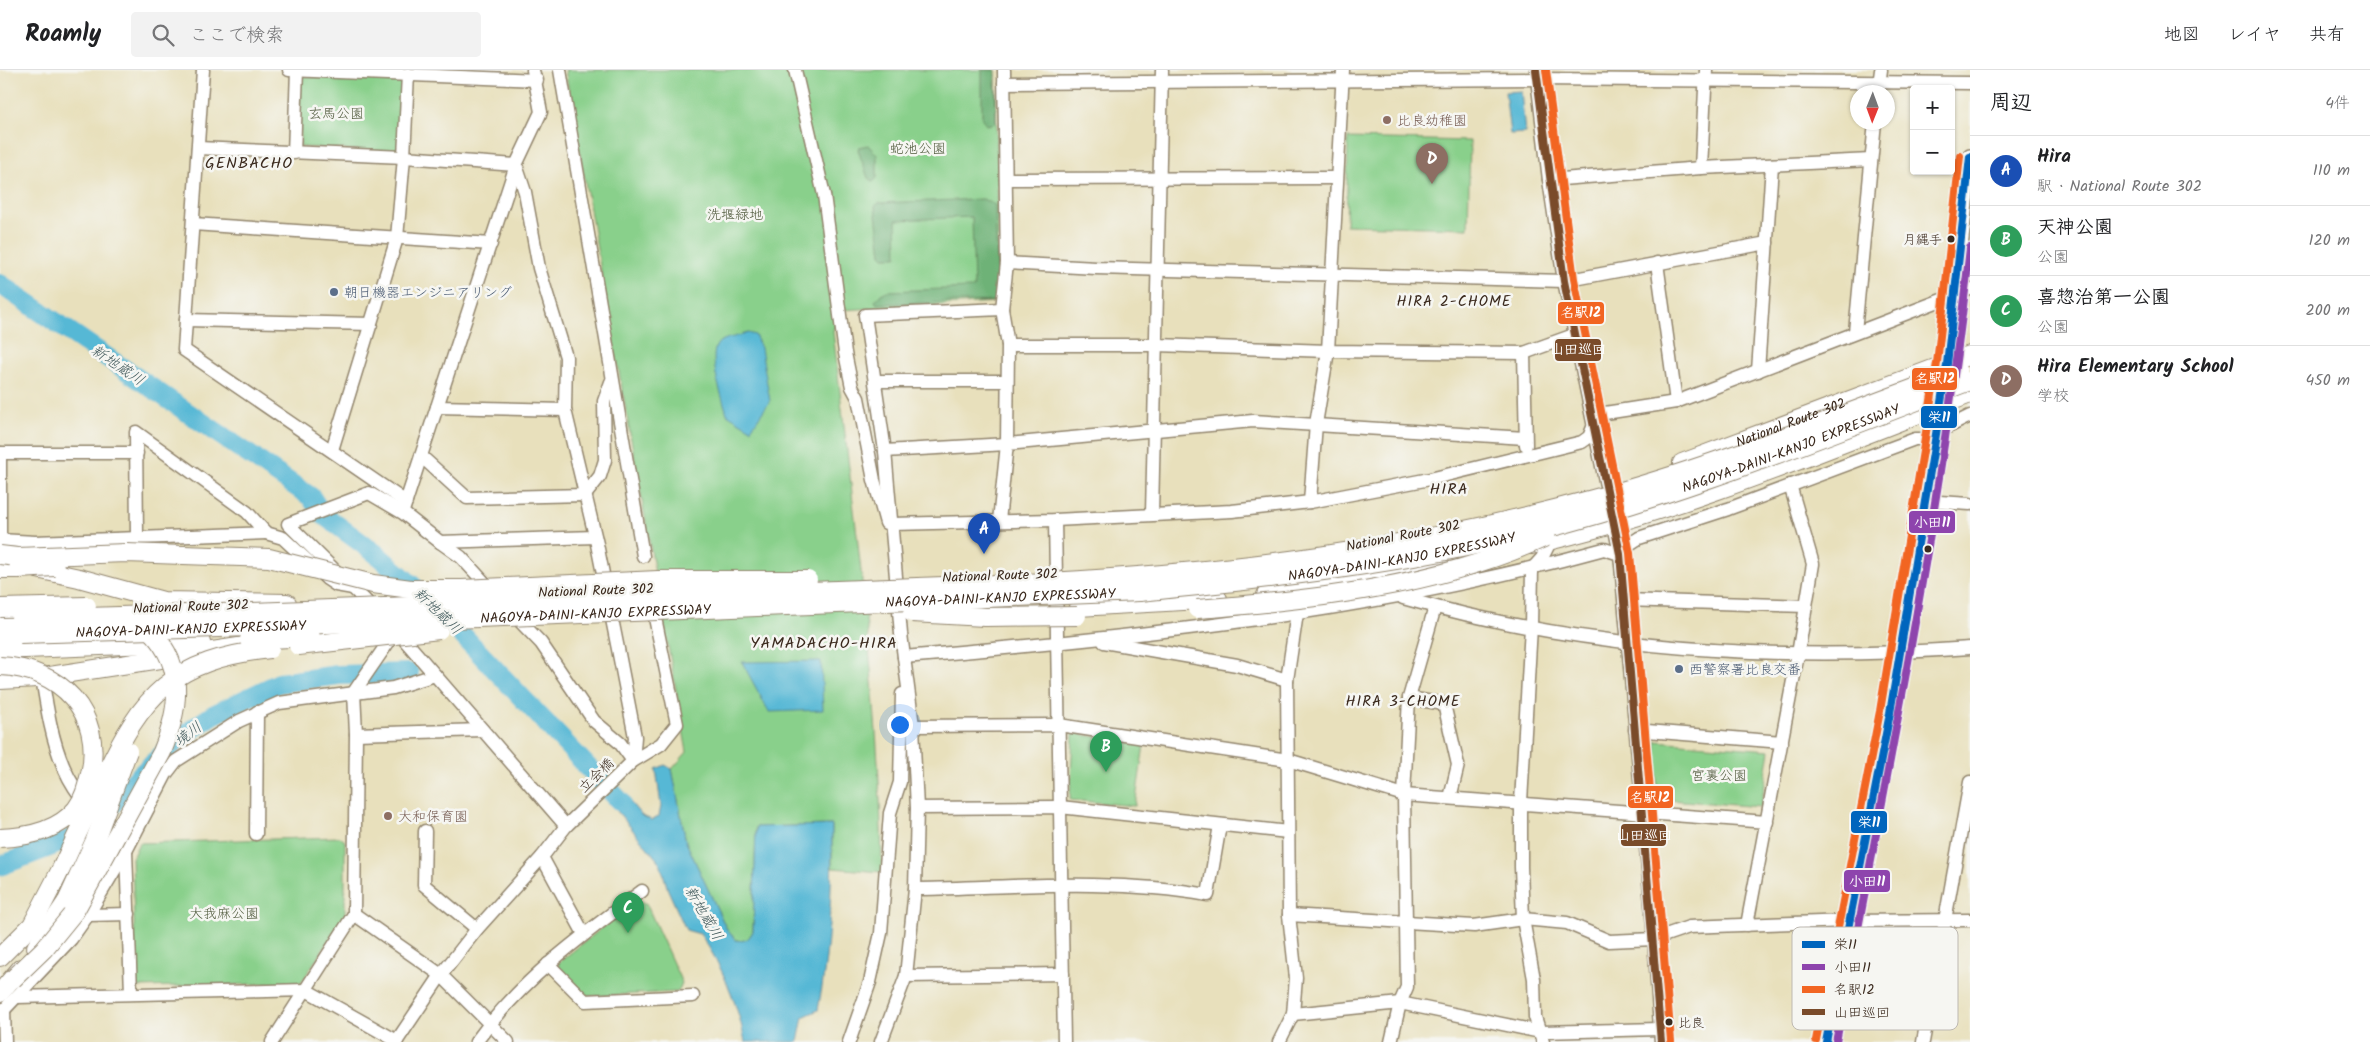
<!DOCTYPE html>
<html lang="ja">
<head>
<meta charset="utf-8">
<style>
	:root { --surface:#fff; --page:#f2f2f2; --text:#202124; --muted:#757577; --line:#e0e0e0; --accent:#db2777 }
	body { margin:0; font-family:Kalam,"Klee One",sans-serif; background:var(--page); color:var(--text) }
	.controls { position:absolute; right:15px; top:15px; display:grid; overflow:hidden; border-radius:5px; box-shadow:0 1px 4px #0004 }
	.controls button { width:45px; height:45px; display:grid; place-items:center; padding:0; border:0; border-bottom:1px solid var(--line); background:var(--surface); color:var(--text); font:25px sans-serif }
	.compass { position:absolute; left:1850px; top:15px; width:45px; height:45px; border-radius:50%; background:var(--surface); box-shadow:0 1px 4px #0004; rotate:181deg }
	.you { position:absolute; left:899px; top:654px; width:18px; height:18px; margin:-12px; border:4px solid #fff; border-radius:50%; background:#1a73e8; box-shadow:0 0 0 8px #1a73e833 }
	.badge { display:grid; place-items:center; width:32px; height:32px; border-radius:50%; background:var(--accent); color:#fff; font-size:16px; font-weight:700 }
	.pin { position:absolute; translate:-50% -41px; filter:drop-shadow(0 1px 2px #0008) }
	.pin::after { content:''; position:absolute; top:26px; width:18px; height:15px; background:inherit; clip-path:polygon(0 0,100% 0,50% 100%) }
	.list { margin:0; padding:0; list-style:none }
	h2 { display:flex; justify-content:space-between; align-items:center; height:65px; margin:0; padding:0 20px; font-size:21px }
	h2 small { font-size:16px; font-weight:400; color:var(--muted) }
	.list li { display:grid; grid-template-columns:32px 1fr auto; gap:15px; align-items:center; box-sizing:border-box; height:70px; padding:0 20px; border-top:1px solid var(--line) }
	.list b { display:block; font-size:19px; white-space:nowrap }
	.list p { margin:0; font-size:16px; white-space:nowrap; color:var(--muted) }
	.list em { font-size:16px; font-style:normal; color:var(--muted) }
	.icon { flex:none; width:28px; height:28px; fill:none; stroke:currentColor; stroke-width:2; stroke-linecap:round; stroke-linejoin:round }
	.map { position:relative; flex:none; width:1970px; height:972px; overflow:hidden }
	header { display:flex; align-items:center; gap:30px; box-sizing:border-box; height:70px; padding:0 25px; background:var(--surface); border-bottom:1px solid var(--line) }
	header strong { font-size:24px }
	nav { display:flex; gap:28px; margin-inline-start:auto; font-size:18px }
	.search { width:350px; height:45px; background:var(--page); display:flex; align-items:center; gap:12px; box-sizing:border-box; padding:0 18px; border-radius:5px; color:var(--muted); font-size:19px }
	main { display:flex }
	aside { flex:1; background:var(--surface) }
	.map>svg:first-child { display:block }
	.green { fill:#89d08b; stroke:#627d54 }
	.forest { fill:#6eb277; stroke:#546e4a }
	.water { fill:#56b8d5; stroke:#48717a }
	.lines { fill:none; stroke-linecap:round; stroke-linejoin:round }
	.river { stroke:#56b8d5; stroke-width:20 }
	.minor-casing { stroke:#92856d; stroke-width:15 }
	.major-casing { stroke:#92856d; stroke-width:18 }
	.highway-casing { stroke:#92856d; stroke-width:20 }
	.minor { stroke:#fff; stroke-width:12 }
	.major { stroke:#fff; stroke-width:15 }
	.highway { stroke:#fff; stroke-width:18 }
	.highway-bridge-casing { stroke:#92856d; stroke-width:20; stroke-linecap:butt }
	.highway-bridge { stroke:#fff; stroke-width:18 }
	.bus-1-casing { stroke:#f6f6f2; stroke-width:11 }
	.bus-2-casing { stroke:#f6f6f2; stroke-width:11 }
	.bus-3-casing { stroke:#f6f6f2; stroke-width:11 }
	.bus-4-casing { stroke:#f6f6f2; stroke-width:11 }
	.bus-1 { stroke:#0065bd; stroke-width:8 }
	.bus-2 { stroke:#8e44ad; stroke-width:8 }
	.bus-3 { stroke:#f26522; stroke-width:8 }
	.bus-4 { stroke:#7a4b2a; stroke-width:8 }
	.education-dot { fill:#8d6e63; stroke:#f6f6f2; stroke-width:2 }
	.bus-dot { fill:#3b2a1e; stroke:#f6f6f2; stroke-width:2 }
	.service-dot { fill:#5c6f8a; stroke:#f6f6f2; stroke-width:2 }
	.labels { text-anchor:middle; stroke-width:5; stroke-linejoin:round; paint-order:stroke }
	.bus-label { font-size:13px; fill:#3b2a1e; stroke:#f6f6f2; text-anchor:end }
	.park-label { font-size:14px; fill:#525c3f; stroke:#f6f6f2 }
	.education-label { font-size:14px; fill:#785e54; stroke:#f6f6f2; text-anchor:start }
	.service-label { font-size:14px; fill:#4e5e75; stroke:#f6f6f2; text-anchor:start }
	.street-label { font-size:14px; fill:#3b2a1e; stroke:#f6f6f2 }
	.neighbourhood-label { font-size:15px; letter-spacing:1px; fill:#3b2a1e; stroke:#f6f6f2 }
	.water-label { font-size:15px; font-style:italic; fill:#445c5e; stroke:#f6f6f2 }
	.quarter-label { font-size:16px; letter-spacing:1px; fill:#3b2a1e; stroke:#f6f6f2 }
	.key { fill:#f6f6f2; stroke:#beb9b2; stroke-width:1 }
	.key-label { font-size:14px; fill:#3b2a1e }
	.line-badge { stroke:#f6f6f2; stroke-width:2 }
	.badge-label { font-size:14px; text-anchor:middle; font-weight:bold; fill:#fff }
</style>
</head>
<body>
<header>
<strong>Roamly</strong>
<div class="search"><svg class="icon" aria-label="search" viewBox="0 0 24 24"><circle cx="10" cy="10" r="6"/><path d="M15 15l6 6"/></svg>ここで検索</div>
<nav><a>地図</a><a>レイヤ</a><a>共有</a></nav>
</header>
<main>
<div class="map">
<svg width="1970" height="972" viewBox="0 0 1970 972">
	<rect width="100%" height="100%" fill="#f6f6f2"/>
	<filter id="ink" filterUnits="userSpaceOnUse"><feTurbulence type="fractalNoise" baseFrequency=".02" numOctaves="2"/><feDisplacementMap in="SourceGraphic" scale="10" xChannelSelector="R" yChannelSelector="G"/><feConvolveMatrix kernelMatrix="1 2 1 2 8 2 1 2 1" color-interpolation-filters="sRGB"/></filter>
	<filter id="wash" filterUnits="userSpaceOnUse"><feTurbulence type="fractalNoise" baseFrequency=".0096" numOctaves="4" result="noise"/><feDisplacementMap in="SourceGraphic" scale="20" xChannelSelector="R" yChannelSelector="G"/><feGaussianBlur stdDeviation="1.12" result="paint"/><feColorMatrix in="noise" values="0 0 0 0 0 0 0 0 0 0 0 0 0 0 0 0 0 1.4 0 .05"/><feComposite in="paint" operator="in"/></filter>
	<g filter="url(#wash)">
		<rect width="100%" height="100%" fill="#e8e0bc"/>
		<g class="green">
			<path d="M565,0H996L999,232L840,240L833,261C853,441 880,621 882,802L832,798V755L756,757L753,861C749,869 746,872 736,870L727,860L686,772L672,699L687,682Z"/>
			<path d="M304,6L398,10L402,14L399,78L395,82L300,77V10Z"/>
			<path d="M1348,68L1470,71L1468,158L1346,155Z"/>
			<path d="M1073,663L1144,675L1135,736L1070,730Z"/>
			<path d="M1656,671L1770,680L1761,737L1657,729Z"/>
			<path d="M340,767L345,771V845L301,913L140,917L136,914L132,788L139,773Z"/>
			<path d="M635,832L646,833L682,913L678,922L590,926L583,923L558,897L559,892Z"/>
		</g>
		<g class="forest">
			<path d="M982,0H995L996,53L986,55L982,49Z"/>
			<path d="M868,75L877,85V108L873,112L868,108L858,80L859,77Z"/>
			<path d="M983,129L995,135L998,231L877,234L875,231L881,224L887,221L974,218L972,147L896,150L897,187H884L881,184L875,136L879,133Z"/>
		</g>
		<g class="water">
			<path d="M1521,21L1525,63L1510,64L1505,22Z"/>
			<path d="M748,263L755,265L761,278L770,331L751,359L727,344C723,328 704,280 721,271C729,267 740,266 748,263Z"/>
			<path d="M821,591L823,640L769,642L742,592Z"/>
			<path d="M665,695L672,699L686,772L727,860L736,870C746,872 749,869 753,861L756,757L832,755C832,818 830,878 818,940L803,947L798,972H745C739,937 721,893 700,864L686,860L668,820L660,793L603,724L613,712L642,746L652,750L659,746L661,736L656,699Z"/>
		</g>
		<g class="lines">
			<g class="river">
				<path d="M0,214L311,427L322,444L375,483L429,530L621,732"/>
				<path d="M0,796L86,763L136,709L181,667L213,645L279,613L338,605L409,603"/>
			</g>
		</g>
	</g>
	<g filter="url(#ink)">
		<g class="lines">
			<defs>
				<g id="minor">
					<path d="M203,0L184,280L406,432"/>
					<path d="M289,0L537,10"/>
					<path d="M560,0L643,486"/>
					<path d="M795,0L824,125L845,283L852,317L858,328L874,410L886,453"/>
					<path d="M1536,0L1549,110L1564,211L1620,484L1654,869L1661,972"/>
					<path d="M1004,13L1537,9L1970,13"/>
					<path d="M1878,22L1881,0"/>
					<path d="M198,78L404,87L516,95L525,122L539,198L566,287L565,340L597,474L618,579L635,667L633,691"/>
					<path d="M294,83L297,0"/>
					<path d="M1701,98L1706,0"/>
					<path d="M1006,109L1336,108"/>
					<path d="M1549,110L1701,98L1871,90"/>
					<path d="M193,154L491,174"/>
					<path d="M1007,193L1096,198L1564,211L1767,173"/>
					<path d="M1657,193L1676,332"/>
					<path d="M186,250L371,254"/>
					<path d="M1855,262L1875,52"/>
					<path d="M1008,275H1157L1328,281L1524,283L1574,265"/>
					<path d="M1524,283L1526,375"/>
					<path d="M1758,301L1772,95"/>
					<path d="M876,311H1006"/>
					<path d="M437,337L565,340"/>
					<path d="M1592,345L1676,332L1970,219"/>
					<path d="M1936,363L1970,346"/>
					<path d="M332,380L397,168L404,87L408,4"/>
					<path d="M885,381L1007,374L1253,351L1525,368"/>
					<path d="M0,383H137"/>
					<path d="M421,386L467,428L585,425L600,406L605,390L604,331L611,312"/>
					<path d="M1924,431L1970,434"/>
					<path d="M1310,432L1316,354L1328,281L1343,0"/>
					<path d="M404,438L516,95L541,42L533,0"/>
					<path d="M1152,444L1162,0"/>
					<path d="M1055,450L1064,972"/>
					<path d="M999,451L1007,374L1008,275L1002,239L1007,193L1004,0"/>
					<path d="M892,454L1055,450L1232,441L1310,432L1430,409L1582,372L1589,367L1594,355"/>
					<path d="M137,467L136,362L247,442L266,463L283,468L327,509L336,515L353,518"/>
					<path d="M0,470L35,472L266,463"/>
					<path d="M0,471V383"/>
					<path d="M440,472L461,487L493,522"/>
					<path d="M1620,484L1625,477L1639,468L1728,439L1915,369H1924L1934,377"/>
					<path d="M1403,528C1585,580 1781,592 1970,578"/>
					<path d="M1625,530L1806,536"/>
					<path d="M376,541L288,454L369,423L403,443L440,472L595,467"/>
					<path d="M513,544L541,573L594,651L620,673L633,691"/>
					<path d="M396,560L566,756"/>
					<path d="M1104,572L1237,595L1287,610"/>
					<path d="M904,587C1139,567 1376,542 1604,479L1620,484"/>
					<path d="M42,607C52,672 62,730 126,765"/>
					<path d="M1409,628L1444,634L1458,695L1450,728"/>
					<path d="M913,656L1059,655L1288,690L1404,725L1767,752"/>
					<path d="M1635,660L1782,672"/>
					<path d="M356,664L482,660"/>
					<path d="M917,738L1060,737L1288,762"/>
					<path d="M425,761L424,815L477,859"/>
					<path d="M256,764L257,642"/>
					<path d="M126,781L131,923"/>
					<path d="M542,787L584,864"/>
					<path d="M915,819C1011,817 1112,808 1208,825L1220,755"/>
					<path d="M354,844L441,905L508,972"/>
					<path d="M88,845L129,844"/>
					<path d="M1289,845L1474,856L1523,849L1567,853L1609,871L1654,869L1689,857L1848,851L1970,850"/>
					<path d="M1747,855L1798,584L1813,494L1790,415"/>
					<path d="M548,894L585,931L693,926"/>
					<path d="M906,906L1063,904"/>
					<path d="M17,927L306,920L397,971"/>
					<path d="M4,940L5,972"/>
					<path d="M0,944L71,869L88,845L126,781L166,704L176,691L239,651L279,633L393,618L435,605"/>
					<path d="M1293,944L1400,933L1541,962L1659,959"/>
					<path d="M272,972L354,844L356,664L354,622L396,561"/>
					<path d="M396,972L441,905L477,859L542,787L566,756L633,691L661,674L677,654L654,543"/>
					<path d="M476,972C521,910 581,866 642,821"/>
					<path d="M849,972L870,912L881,863L890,743L900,712L902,624"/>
					<path d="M881,972L906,906L915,819L917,738L913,656L901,564L885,381L865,245L1002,239"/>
					<path d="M1279,972L1293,944L1296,908L1289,845L1287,610L1297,543"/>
					<path d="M1391,972L1400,933L1407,917L1404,725L1409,628L1435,537"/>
					<path d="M1543,972L1535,947L1534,909L1523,849L1521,797V732L1531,557L1532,499L1542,488L1551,470"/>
					<path d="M1923,972L1970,712"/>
				</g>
				<g id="major">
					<path d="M1946,304L1970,87"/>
					<path d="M1826,972L1890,643L1942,326"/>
				</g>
				<g id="highway">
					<path id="s1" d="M1682,393L1970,285"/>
					<path d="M1531,475C1681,441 1827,379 1970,324"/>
					<path d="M0,499H18"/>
					<path d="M37,499L79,508L163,531L287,533"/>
					<path d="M1266,525L1372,508L1462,490"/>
					<path d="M1078,537L1218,529"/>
					<path d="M0,550L20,549"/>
					<path d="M0,565L20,564"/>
					<path d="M0,580L201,572"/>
					<path d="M0,610L37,608L245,576"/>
					<path d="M36,877L67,831"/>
					<path d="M0,887L32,855L61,799"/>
					<path d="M0,923L21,898"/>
				</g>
			</defs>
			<use href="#minor" class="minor-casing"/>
			<use href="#major" class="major-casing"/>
			<use href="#highway" class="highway-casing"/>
			<use href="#minor" class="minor"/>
			<use href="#major" class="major"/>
			<use href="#highway" class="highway"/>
			<defs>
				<g id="highway-bridge">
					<path d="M0,485L17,487L126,483L269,488L373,514L411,519H462L658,510H808"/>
					<path d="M18,499L55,497"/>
					<path d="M0,538L87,536"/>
					<path d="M1197,539C1314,530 1439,516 1546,467"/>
					<path d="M912,543L985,547L1077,546"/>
					<path d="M20,549L252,542L1048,512C1237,502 1410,479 1593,429C1717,396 1837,346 1958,302"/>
					<path id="s2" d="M20,564L252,557L1140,522C1272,509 1404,494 1533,462C1683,425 1826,365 1970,311"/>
					<path d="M249,570L311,567"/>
					<path d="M298,576L439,560"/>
					<path d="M0,596C60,598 104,643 90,704C87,716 84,729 76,739C58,761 26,767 0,768"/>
					<path d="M61,799C75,769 89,739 103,709C142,624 173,590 270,579"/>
					<path d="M67,831L95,770L128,681"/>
					<path d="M13,909L44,879L75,841L162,682C181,635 186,591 144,555"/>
				</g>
			</defs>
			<use href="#highway-bridge" class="highway-bridge-casing"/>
			<use href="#highway-bridge" class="highway-bridge"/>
			<defs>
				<path id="bus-1" d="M1826,972L1890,643L1934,377L1947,294L1970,87"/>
				<path id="bus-2" d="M1836,972C1887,708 1940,445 1970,178"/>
				<g id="bus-3">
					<path d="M1546,0L1574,209L1630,483L1671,971"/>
					<path d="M1816,970L1880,641L1924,375L1937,293L1960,86"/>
				</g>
				<path id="bus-4" d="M1536,0L1564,211L1620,484L1661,972"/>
			</defs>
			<use href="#bus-1" class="bus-1-casing"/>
			<use href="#bus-2" class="bus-2-casing"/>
			<use href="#bus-3" class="bus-3-casing"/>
			<use href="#bus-4" class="bus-4-casing"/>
			<use href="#bus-1" class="bus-1"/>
			<use href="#bus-2" class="bus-2"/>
			<use href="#bus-3" class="bus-3"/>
			<use href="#bus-4" class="bus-4"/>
		</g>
	</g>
	<g class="education-dot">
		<circle cx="1387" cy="50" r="5"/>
		<circle cx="388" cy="746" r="5"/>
	</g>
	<g class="bus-dot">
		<circle cx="1951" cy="169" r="4.5"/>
		<circle cx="1928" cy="479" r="4.5"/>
		<circle cx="1669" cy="952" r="4.5"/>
	</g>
	<g class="service-dot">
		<circle cx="334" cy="222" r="5"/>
		<circle cx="1679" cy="599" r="5"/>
	</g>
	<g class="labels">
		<g class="bus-label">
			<text x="1942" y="174">月縄手</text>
			<text x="1678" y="957" text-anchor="start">比良</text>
		</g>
		<g class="park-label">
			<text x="336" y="48">玄馬公園</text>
			<text x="918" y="83">蛇池公園</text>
			<text x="735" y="149">洗堰緑地</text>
			<text x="1719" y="710">宮裏公園</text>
			<text x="224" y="848">大我麻公園</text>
		</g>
		<g class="education-label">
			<text x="1397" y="55">比良幼稚園</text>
			<text x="398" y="751">大和保育園</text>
		</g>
		<g class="service-label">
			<text x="344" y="227">朝日機器エンジニアリング</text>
			<text x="1689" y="604">西警察署比良交番</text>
		</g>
		<g class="street-label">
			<text dy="5" stroke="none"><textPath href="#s1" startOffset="116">National Route 302</textPath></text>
			<text dy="5" stroke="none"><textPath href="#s2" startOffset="1790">NAGOYA-DAINI-KANJO EXPRESSWAY</textPath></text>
			<text transform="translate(1403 465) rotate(-11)" y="5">National Route 302</text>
			<text dy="5" stroke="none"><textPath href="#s2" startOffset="1385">NAGOYA-DAINI-KANJO EXPRESSWAY</textPath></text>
			<text transform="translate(1000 505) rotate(-2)" y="5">National Route 302</text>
			<text transform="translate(596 520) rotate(-2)" y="5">National Route 302</text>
			<text dy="5" stroke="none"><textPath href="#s2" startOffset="981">NAGOYA-DAINI-KANJO EXPRESSWAY</textPath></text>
			<text transform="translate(191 536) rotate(-2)" y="5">National Route 302</text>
			<text dy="5" stroke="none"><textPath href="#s2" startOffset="576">NAGOYA-DAINI-KANJO EXPRESSWAY</textPath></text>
			<text dy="5" stroke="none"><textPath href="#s2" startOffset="171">NAGOYA-DAINI-KANJO EXPRESSWAY</textPath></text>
			<text transform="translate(596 705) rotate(-44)" y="5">立会橋</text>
		</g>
		<g class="neighbourhood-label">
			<text x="1454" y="236">HIRA 2-CHOME</text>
			<text x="1403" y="636">HIRA 3-CHOME</text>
		</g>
		<g class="water-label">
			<text transform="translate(118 295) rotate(34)" y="5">新地蔵川</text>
			<text transform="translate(438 541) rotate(44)" y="5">新地蔵川</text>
			<text transform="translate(188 664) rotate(-38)" y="5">境川</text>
			<text transform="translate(704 843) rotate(60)" y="5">新地蔵川</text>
		</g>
		<g class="quarter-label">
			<text x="249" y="98">GENBACHO</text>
			<text x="1449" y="424">HIRA</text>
			<text x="824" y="578">YAMADACHO-HIRA</text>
		</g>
	</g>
	<rect x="1792" y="857" width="166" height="103" rx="8" class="key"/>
	<rect x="1802" y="871" width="23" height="7" fill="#0065bd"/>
	<rect x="1802" y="894" width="23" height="6" fill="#8e44ad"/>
	<rect x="1802" y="916" width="23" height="7" fill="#f26522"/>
	<rect x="1802" y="939" width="23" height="6" fill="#7a4b2a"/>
	<g class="key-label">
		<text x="1834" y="879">栄11</text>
		<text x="1834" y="902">小田11</text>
		<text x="1834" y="924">名駅12</text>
		<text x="1834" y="947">山田巡回</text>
	</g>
	<g class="line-badge">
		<rect x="1557" y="231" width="48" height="24" rx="5" fill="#f26522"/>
		<rect x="1554" y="268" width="48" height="24" rx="5" fill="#7a4b2a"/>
		<rect x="1911" y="297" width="47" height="24" rx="5" fill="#f26522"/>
		<rect x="1920" y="335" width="38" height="24" rx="5" fill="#0065bd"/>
		<rect x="1908" y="440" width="48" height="24" rx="5" fill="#8e44ad"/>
		<rect x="1627" y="715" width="47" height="24" rx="5" fill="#f26522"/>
		<rect x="1850" y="740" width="38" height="24" rx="5" fill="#0065bd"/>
		<rect x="1620" y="753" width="47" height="24" rx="5" fill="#7a4b2a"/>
		<rect x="1843" y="799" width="48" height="24" rx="5" fill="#8e44ad"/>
	</g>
	<g class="badge-label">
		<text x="1581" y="247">名駅12</text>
		<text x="1578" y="284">山田巡回</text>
		<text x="1935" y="313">名駅12</text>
		<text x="1939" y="352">栄11</text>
		<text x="1932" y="457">小田11</text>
		<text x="1650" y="732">名駅12</text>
		<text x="1869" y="757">栄11</text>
		<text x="1644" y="770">山田巡回</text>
		<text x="1867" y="816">小田11</text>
	</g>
</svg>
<div class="controls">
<button>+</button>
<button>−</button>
</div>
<svg class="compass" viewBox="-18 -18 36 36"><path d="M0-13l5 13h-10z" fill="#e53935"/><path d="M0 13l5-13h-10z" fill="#757577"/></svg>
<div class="you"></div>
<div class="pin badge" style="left:984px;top:484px;background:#1a4fb4">A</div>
<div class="pin badge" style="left:1106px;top:702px;background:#2e9e5b">B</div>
<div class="pin badge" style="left:628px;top:863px;background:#2e9e5b">C</div>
<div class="pin badge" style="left:1432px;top:114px;background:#8d6e63">D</div>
</div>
<aside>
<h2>周辺<small>4件</small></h2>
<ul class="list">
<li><span class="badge" style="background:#1a4fb4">A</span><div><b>Hira</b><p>駅 · National Route 302</p></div><em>110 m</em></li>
<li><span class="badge" style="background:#2e9e5b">B</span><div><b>天神公園</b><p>公園</p></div><em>120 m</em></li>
<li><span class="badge" style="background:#2e9e5b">C</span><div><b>喜惣治第一公園</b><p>公園</p></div><em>200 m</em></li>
<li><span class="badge" style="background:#8d6e63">D</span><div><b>Hira Elementary School</b><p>学校</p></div><em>450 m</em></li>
</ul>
</aside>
</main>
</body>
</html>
